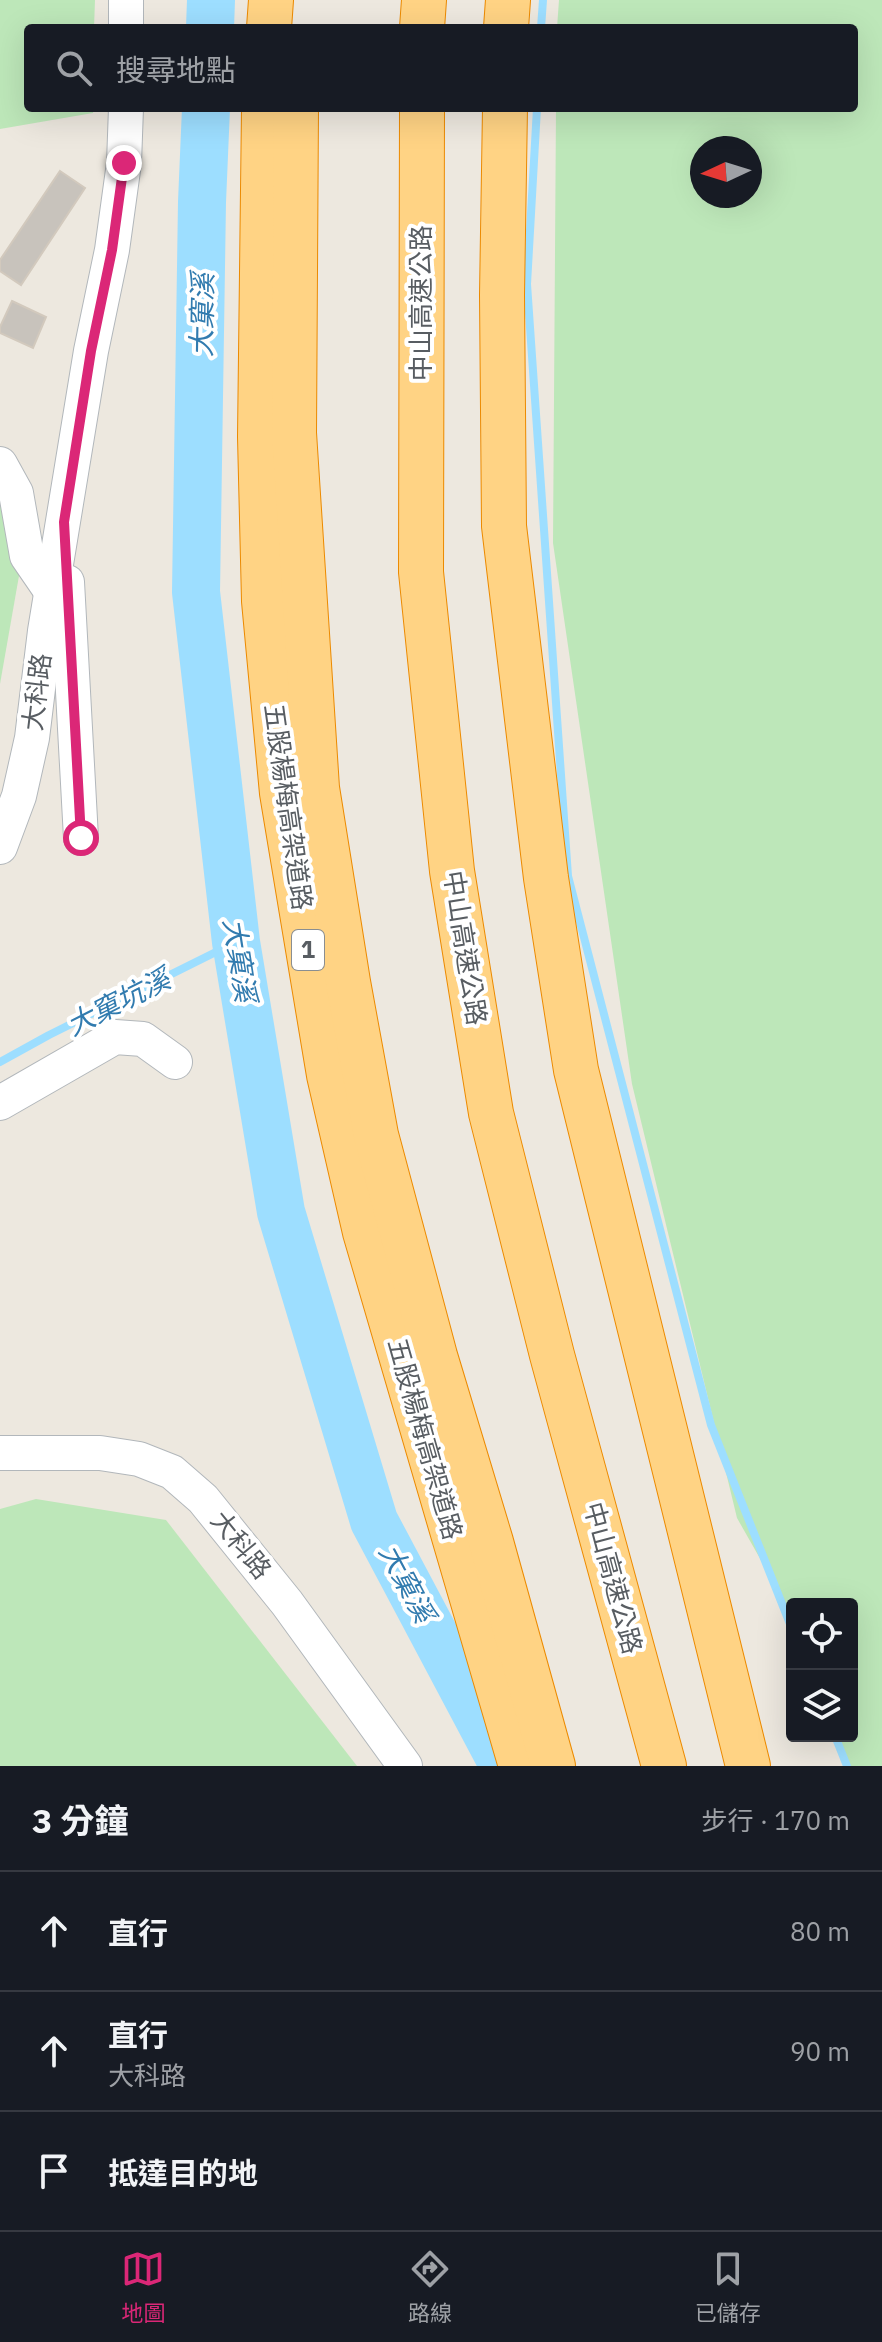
<!DOCTYPE html>
<html lang="zh-TW">
<head>
<meta charset="utf-8">
<style>
	:root { --surface:#171b24; --page:#242831; --text:#f1f3f6; --muted:#9ea1a6; --line:#363941; --accent:#db2777 }
	body { margin:0; font-family:"IBM Plex Sans","Noto Sans TC",sans-serif; background:var(--page); color:var(--text) }
	.controls { position:absolute; right:24px; bottom:24px; display:grid; overflow:hidden; border-radius:8px; box-shadow:0 8px 32px #0002 }
	.controls button { width:72px; height:72px; display:grid; place-items:center; padding:0; border:0; border-bottom:2px solid var(--line); background:var(--surface); color:var(--text); font:40px sans-serif }
	.compass { position:absolute; left:690px; top:136px; width:72px; height:72px; border-radius:50%; background:var(--surface); box-shadow:0 8px 32px #0002; rotate:266deg }
	.stop { position:absolute; width:24px; height:24px; margin:-18px; border:6px solid #db2777; border-radius:50%; background:#fff }
	.stop.end { background:#db2777; border-color:#fff; box-shadow:0 2px 8px #0008 }
	.list { margin:0; padding:0; list-style:none }
	h2 { display:flex; justify-content:space-between; align-items:center; height:104px; margin:0; padding:0 32px; font-size:34px }
	h2 small { font-size:26px; font-weight:400; color:var(--muted) }
	.list li { display:grid; grid-template-columns:52px 1fr auto; gap:24px; align-items:center; box-sizing:border-box; height:120px; padding:0 32px; border-top:2px solid var(--line) }
	.list b { display:block; font-size:30px; white-space:nowrap }
	.list p { margin:0; font-size:26px; white-space:nowrap; color:var(--muted) }
	.list em { font-size:26px; font-style:normal; color:var(--muted) }
	.icon { flex:none; width:44px; height:44px; fill:none; stroke:currentColor; stroke-width:2; stroke-linecap:round; stroke-linejoin:round }
	.map { position:relative; flex:none; width:882px; height:1766px; overflow:hidden }
	.search { position:absolute; background:var(--surface); box-shadow:0 8px 32px #0002; left:24px; right:24px; top:24px; height:88px; display:flex; align-items:center; gap:20px; box-sizing:border-box; padding:0 28px; border-radius:8px; color:var(--muted); font-size:30px }
	.sheet { height:464px; background:var(--surface) }
	nav { display:flex; justify-content:space-around; align-items:center; box-sizing:border-box; height:112px; border-top:2px solid var(--line); background:var(--surface); font-size:22px; color:var(--muted) }
	nav a { display:grid; justify-items:center; gap:4px }
	nav .on { color:var(--accent) }
	.map>svg:first-child { display:block }
	.green { fill:#bde7b9; fill-rule:evenodd }
	.lines { fill:none; stroke-linecap:round; stroke-linejoin:round }
	.stream { stroke:#9ddeff; stroke-width:8 }
	.river { stroke:#9ddeff; stroke-width:48 }
	.building { fill:#c8c3bc; stroke:#d2c9bd; stroke-width:2 }
	.minor-casing { stroke:#b2b7bb; stroke-width:36 }
	.highway-casing { stroke:#ec8a00; stroke-width:46 }
	.minor { stroke:#fff; stroke-width:34 }
	.highway { stroke:#ffd384; stroke-width:44 }
	.route { stroke:#db2777; stroke-width:10 }
	.labels { text-anchor:middle; stroke-width:8; stroke-linejoin:round; paint-order:stroke }
	.shield { fill:#fff; stroke:#8a8e91; stroke-width:2 }
	.shield-label { font-size:24px; font-weight:bold; fill:#585d62 }
	.street-label { font-size:26px; fill:#585d62; stroke:#fff }
	.water-label { font-size:28px; font-style:italic; fill:#317baf; stroke:#fff }
</style>
</head>
<body>
<div class="map">
<svg width="882" height="1766" viewBox="0 0 882 1766">
	<rect width="100%" height="100%" fill="#ede8df"/>
	<g class="green">
		<path d="M0,0H95L94,28H28V108H94L93,113L0,129Z"/>
		<path d="M559,0H882V1766H847L839,1736H852V1604H792V1615L737,1518L632,1084L553,543L556,108H854V28H557ZM750,148V196H702V148Z"/>
		<path d="M0,491L23,553L0,684Z"/>
		<path d="M36,1499L166,1520L357,1766H0V1509Z"/>
	</g>
	<g class="lines">
		<g class="stream">
			<path d="M541,28L543,0"/>
			<path d="M537,108L527,284L568,876L711,1425L792,1629"/>
			<path d="M0,1062L49,1035L236,942"/>
			<path d="M835,1736L847,1766"/>
		</g>
		<g class="river">
			<path d="M210,28L211,0"/>
			<path d="M206,108L202,202L196,592L236,942L281,1212L374,1521L504,1766"/>
		</g>
	</g>
	<g class="building">
		<path d="M60,171L85,188L21,285L0,271V260Z"/>
		<path d="M12,301L46,317L33,348L0,333V327Z"/>
	</g>
	<g class="lines">
		<defs>
			<g id="minor">
				<path d="M126,0V28"/>
				<path d="M0,464L16,493L27,556L51,591"/>
				<path d="M67,582L81,838"/>
				<path d="M0,847L19,796L32,738L45,631L91,351L112,250L124,163L126,108"/>
				<path d="M0,1103L115,1037L143,1039L175,1062"/>
				<path d="M0,1453H100L139,1459L172,1472L203,1499L287,1603L405,1766"/>
			</g>
			<g id="highway">
				<path d="M269,28L271,0"/>
				<path d="M422,28L424,0"/>
				<path d="M506,28L508,0"/>
				<path d="M264,108L260,437L264,601L282,793L329,1075L365,1232L521,1766"/>
				<path d="M296,108L294,433L317,788L348,982L376,1135L435,1356L491,1542L553,1766"/>
				<path d="M422,108L421,572L452,871L491,1113L552,1355L664,1766"/>
				<path d="M505,108L502,295L504,526L546,878L576,1070L748,1766"/>
			</g>
		</defs>
		<use href="#minor" class="minor-casing"/>
		<use href="#highway" class="highway-casing"/>
		<use href="#minor" class="minor"/>
		<use href="#highway" class="highway"/>
	</g>
	<g class="lines">
		<path class="route" d="M81,838L64,522L91,351L112,250L124,163"/>
	</g>
	<g class="labels">
		<rect class="shield" x="292" y="930" width="32" height="40" rx="6"/>
		<g class="shield-label">
			<text x="308" y="958">1</text>
		</g>
		<g class="street-label">
			<text transform="translate(421 303) rotate(-90)" y="9">中山高速公路</text>
			<text transform="translate(37 692) rotate(-83)" y="9">大科路</text>
			<text transform="translate(288 807) rotate(82)" y="9">五股楊梅高架道路</text>
			<text transform="translate(465 948) rotate(81)" y="9">中山高速公路</text>
			<text transform="translate(425 1439) rotate(74)" y="9">五股楊梅高架道路</text>
			<text transform="translate(241 1545) rotate(51)" y="9">大科路</text>
			<text transform="translate(613 1578) rotate(75)" y="9">中山高速公路</text>
		</g>
		<g class="water-label">
			<text transform="translate(202 315) rotate(-89)" y="10">大窠溪</text>
			<text transform="translate(240 960) rotate(81)" y="10">大窠溪</text>
			<text transform="translate(118 1002) rotate(-27)" y="10">大窠坑溪</text>
			<text transform="translate(407 1583) rotate(62)" y="10">大窠溪</text>
		</g>
	</g>
</svg>
<div class="controls">
<button><svg class="icon" aria-label="locate" viewBox="0 0 24 24"><circle cx="12" cy="12" r="6"/><path d="M12 2v4M12 18v4M2 12h4M18 12h4"/></svg></button>
<button><svg class="icon" aria-label="layers" viewBox="0 0 24 24"><path d="M12 4l9 5-9 5-9-5zM3 14l9 5 9-5"/></svg></button>
</div>
<svg class="compass" viewBox="-18 -18 36 36"><path d="M0-13l5 13h-10z" fill="#e53935"/><path d="M0 13l5-13h-10z" fill="#9ea1a6"/></svg>
<div class="stop" style="left:81px;top:838px"></div>
<div class="stop end" style="left:124px;top:163px"></div>
<div class="search"><svg class="icon" aria-label="search" viewBox="0 0 24 24"><circle cx="10" cy="10" r="6"/><path d="M15 15l6 6"/></svg>搜尋地點</div>
</div>
<section class="sheet">
<h2>3 分鐘<small>步行 · 170 m</small></h2>
<ul class="list">
<li><svg class="icon" aria-label="ahead" viewBox="0 0 24 24"><path d="M12 20V5M6 11l6-6 6 6"/></svg><div><b>直行</b></div><em>80 m</em></li>
<li><svg class="icon" aria-label="ahead" viewBox="0 0 24 24"><path d="M12 20V5M6 11l6-6 6 6"/></svg><div><b>直行</b><p>大科路</p></div><em>90 m</em></li>
<li><svg class="icon" aria-label="arrive" viewBox="0 0 24 24"><path d="M6 21V4h12l-3 4 3 4H6"/></svg><div><b>抵達目的地</b></div></li>
</ul>
</section>
<nav>
<a class="on"><svg class="icon" aria-label="map" viewBox="0 0 24 24"><path d="M3 6l6-2 6 2 6-2v14l-6 2-6-2-6 2zM9 4v14M15 6v14"/></svg>地圖</a>
<a><svg class="icon" aria-label="directions" viewBox="0 0 24 24"><path d="M12 3l9 9-9 9-9-9zM9 14v-3h6M13 9l2 2-2 2"/></svg>路線</a>
<a><svg class="icon" aria-label="saved" viewBox="0 0 24 24"><path d="M7 4h10v16l-5-4-5 4z"/></svg>已儲存</a>
</nav>
</body>
</html>
